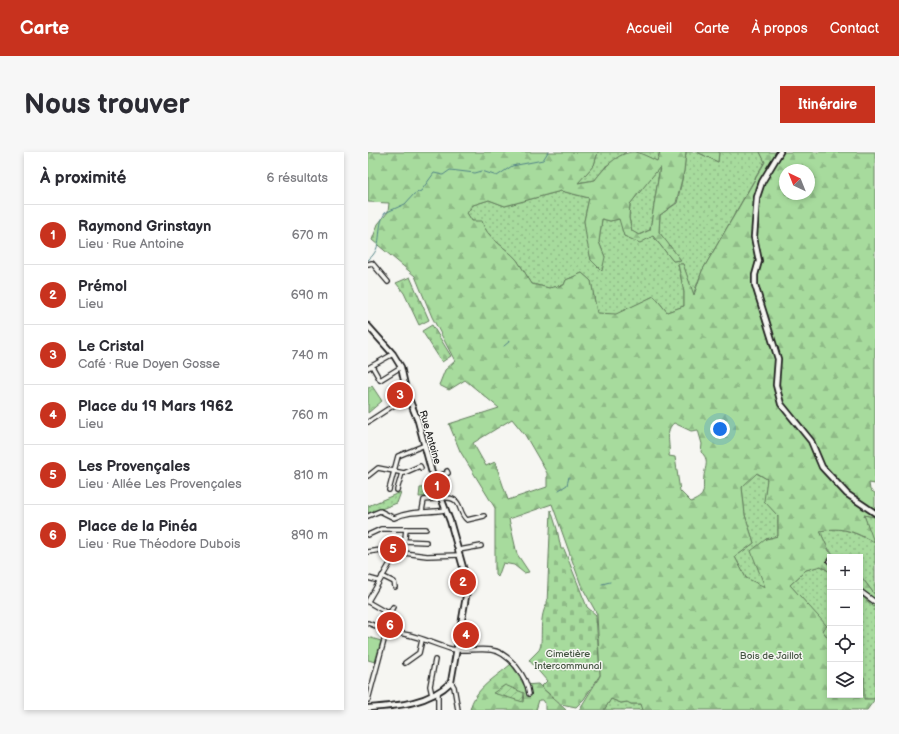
<!DOCTYPE html>
<html lang="fr">
<head>
<meta charset="utf-8">
<style>
	:root { --surface:#fff; --page:#f7f7f7; --text:#2b2b33; --muted:#7c7c81; --line:#e1e1e2; --accent:#c8321e }
	body { margin:0; font-family:"Balsamiq Sans",sans-serif; background:var(--page); color:var(--text) }
	.controls { position:absolute; right:12px; bottom:12px; display:grid; overflow:hidden; border-radius:0px; box-shadow:0 2px 6px #0003 }
	.controls button { width:36px; height:36px; display:grid; place-items:center; padding:0; border:0; border-bottom:1px solid var(--line); background:var(--surface); color:var(--text); font:20px sans-serif }
	.compass { position:absolute; left:411px; top:12px; width:36px; height:36px; border-radius:50%; background:var(--surface); box-shadow:0 2px 6px #0003; rotate:317deg }
	.you { position:absolute; left:352px; top:277px; width:14px; height:14px; margin:-10px; border:3px solid #fff; border-radius:50%; background:#1a73e8; box-shadow:0 0 0 6px #1a73e833 }
	.badge { display:grid; place-items:center; width:26px; height:26px; border-radius:50%; background:var(--accent); color:#fff; font-size:13px; font-weight:700 }
	.pin { position:absolute; translate:-50% -50%; border:2px solid #fff; box-shadow:0 1px 4px #0006 }
	.list { margin:0; padding:0; list-style:none }
	h2 { display:flex; justify-content:space-between; align-items:center; height:52px; margin:0; padding:0 16px; font-size:17px }
	h2 small { font-size:13px; font-weight:400; color:var(--muted) }
	.list li { display:grid; grid-template-columns:26px 1fr auto; gap:12px; align-items:center; box-sizing:border-box; height:60px; padding:0 16px; border-top:1px solid var(--line) }
	.list b { display:block; font-size:15px; white-space:nowrap }
	.list p { margin:0; font-size:13px; white-space:nowrap; color:var(--muted) }
	.list em { font-size:13px; font-style:normal; color:var(--muted) }
	.icon { flex:none; width:22px; height:22px; fill:none; stroke:currentColor; stroke-width:2; stroke-linecap:round; stroke-linejoin:round }
	.map { position:relative; flex:none; width:507px; height:558px; overflow:hidden; border-radius:0px }
	header { display:flex; align-items:center; gap:24px; box-sizing:border-box; height:56px; padding:0 20px; background:var(--accent); color:#fff }
	header strong { font-size:19px }
	nav { display:flex; gap:22px; margin-inline-start:auto; font-size:14px }
	.intro { display:flex; align-items:center; justify-content:space-between; box-sizing:border-box; height:96px; padding:0 24px }
	h1 { margin:0; font-size:28px }
	.button { padding:10px 18px; border-radius:0px; background:var(--accent); color:#fff; font-size:14px; font-weight:700 }
	main { display:flex; gap:24px; padding:0 24px }
	aside { flex:1; background:var(--surface); border-radius:0px; box-shadow:0 2px 6px #0003 }
	.map>svg:first-child { display:block }
	.grass { fill:url(#grass-dots); stroke:#627c5c }
	.forest { fill:url(#forest-firs); stroke:#627c5c; fill-rule:evenodd }
	.cemetery { fill:url(#cemetery-stones); stroke:#627c5c }
	.park { fill:url(#park-crowns); stroke:#627c5c }
	.garden { fill:url(#garden-furrows); stroke:#627c5c }
	.pitch { fill:#a7db9d; stroke:#627c5c }
	.lines { fill:none; stroke-linecap:round; stroke-linejoin:round }
	.stream { stroke:#528386; stroke-width:1 }
	.minor-casing { stroke:#1c1c1c; stroke-width:6 }
	.tertiary-casing { stroke:#1c1c1c; stroke-width:8 }
	.minor { stroke:#f6f6f2; stroke-width:3.5 }
	.tertiary { stroke:#f6f6f2; stroke-width:4.5 }
	.labels { text-anchor:middle; stroke-width:3; stroke-linejoin:round; paint-order:stroke }
	.street-label { font-size:10px; fill:#1c1c1c; stroke:#f6f6f2 }
	.park-label { font-size:10px; fill:#465543; stroke:#f6f6f2 }
</style>
</head>
<body>
<header>
<strong>Carte</strong>
<nav><a>Accueil</a><a>Carte</a><a>À propos</a><a>Contact</a></nav>
</header>
<div class="intro"><h1>Nous trouver</h1><a class="button">Itinéraire</a></div>
<main>
<aside>
<h2>À proximité<small>6 résultats</small></h2>
<ul class="list">
<li><span class="badge">1</span><div><b>Raymond Grinstayn</b><p>Lieu · Rue Antoine</p></div><em>670 m</em></li>
<li><span class="badge">2</span><div><b>Prémol</b><p>Lieu</p></div><em>690 m</em></li>
<li><span class="badge">3</span><div><b>Le Cristal</b><p>Café · Rue Doyen Gosse</p></div><em>740 m</em></li>
<li><span class="badge">4</span><div><b>Place du 19 Mars 1962</b><p>Lieu</p></div><em>760 m</em></li>
<li><span class="badge">5</span><div><b>Les Provençales</b><p>Lieu · Allée Les Provençales</p></div><em>810 m</em></li>
<li><span class="badge">6</span><div><b>Place de la Pinéa</b><p>Lieu · Rue Théodore Dubois</p></div><em>890 m</em></li>
</ul>
</aside>
<div class="map">
<svg width="507" height="558" viewBox="0 0 507 558">
	<defs>
		<pattern id="grass-dots" width="8" height="8" patternUnits="userSpaceOnUse"><rect width="8" height="8" fill="#a7db9d"/><path d="M2 2h.1M6 6h.1" fill="none" stroke="#8fbb87" stroke-width="1.8" stroke-linecap="round"/></pattern>
		<pattern id="forest-firs" width="22" height="20" patternUnits="userSpaceOnUse"><rect width="22" height="20" fill="#a7db9d"/><path d="M5 1l3.5 6h-7zM16 11l3.5 6h-7z" fill="#8fbb87"/></pattern>
		<pattern id="cemetery-stones" width="16" height="16" patternUnits="userSpaceOnUse"><rect width="16" height="16" fill="#a7db9d"/><path d="M2 7V4a2 2 0 0 1 4 0v3zM10 15v-3a2 2 0 0 1 4 0v3z" fill="#8fbb87"/></pattern>
		<pattern id="park-crowns" width="20" height="18" patternUnits="userSpaceOnUse"><rect width="20" height="18" fill="#a7db9d"/><path d="M2 6a3 3 0 1 1 6 0M12 15a3 3 0 1 1 6 0" fill="none" stroke="#8fbb87"/></pattern>
		<pattern id="garden-furrows" width="10" height="10" patternUnits="userSpaceOnUse"><rect width="10" height="10" fill="#a7db9d"/><path d="M-1 1l2-2M0 10L10 0M9 11l2-2" fill="none" stroke="#8fbb87"/></pattern>
	</defs>
	<rect width="100%" height="100%" fill="#f6f6f2"/>
	<filter id="ink" filterUnits="userSpaceOnUse"><feTurbulence type="fractalNoise" baseFrequency=".025" numOctaves="2"/><feDisplacementMap in="SourceGraphic" scale="8" xChannelSelector="R" yChannelSelector="G"/><feConvolveMatrix kernelMatrix="1 2 1 2 8 2 1 2 1" color-interpolation-filters="sRGB"/></filter>
	<g filter="url(#ink)">
		<g class="grass">
			<path d="M230,0H258L238,14L227,28L209,31L226,13Z"/>
			<path d="M268,0H292L289,9Z"/>
			<path d="M318,0H329L350,10L351,0H392L397,9L334,119L325,143L315,112H310L316,140V154L299,160L286,144L248,163L229,161L223,129L214,121L198,128L196,133L181,136L164,132C159,124 154,116 149,108C138,95 118,86 114,70L104,69L99,61L105,53L121,48L137,54L193,39L221,46L216,69L223,108L237,105L231,90L234,67L242,69L252,67L256,84L272,90L285,84L305,109L312,108L291,80L292,63L309,51L316,19Z"/>
			<path d="M292,14L282,78L270,83L264,79L261,66L262,52Z"/>
			<path d="M388,321L399,327L397,349L410,364V384L398,387L397,436L378,426L367,405L386,391L377,363L374,335Z"/>
			<path d="M65,335L68,344L51,345L52,336Z"/>
			<path d="M33,340L29,351L0,362V354Z"/>
			<path d="M496,363L507,365V443L492,423V405C463,405 464,406 452,379C474,374 486,380 505,390Z"/>
			<path d="M453,414L462,420V489L454,478L458,474L422,433L438,418Z"/>
			<path d="M492,442L507,456V547H495L496,525L492,523Z"/>
			<path d="M243,547L253,551L260,550L263,552H273L275,555V558H236Z"/>
		</g>
		<g class="forest">
			<path d="M0,0H230L226,13L210,31L227,28C236,16 250,0 266,0C274,1 282,6 289,9L292,0H318L316,19L308,51L292,63L291,80L313,108L305,109L285,84L272,91L256,84L251,67L242,69L234,67L231,90L237,105L234,119L223,108L219,90L216,69L221,46L193,39L137,54L121,48L105,53L99,61L104,69H114C118,86 138,95 149,108C154,116 159,124 164,132L181,136L196,133L198,128L214,121L223,129L229,161L248,162L286,144L299,160L316,154V140L310,112H315L326,143L334,119L397,10L392,0H507V332L501,331L502,338L507,341V365L496,363L506,390C486,380 475,374 452,379L461,399L468,405H462V420L453,414L438,418L422,433L459,474L454,478L462,489V543H492V523L496,525V547H507L499,558H275L273,552H263L259,550L253,551L243,547L236,558H211L232,524L229,462L213,433L184,352L141,367L149,402L161,420L156,421L146,413L135,411L130,425L127,422V356L92,299L81,272L131,256L97,228L81,238L71,233L77,218L87,209L64,165L47,124L4,88L10,72L20,60L21,51L0,50ZM292,15L282,78L271,83L264,79L261,66L262,52ZM417,18H441V42H417ZM144,267L157,283L179,321V335L140,348L127,310L118,314L105,291ZM306,271L323,279L330,278L334,292L333,300C342,308 337,315 336,324C334,338 340,343 323,350L312,339L307,305L301,304C303,294 296,278 306,271ZM389,321L399,327L396,349L410,364V384L398,387L383,399L397,435L378,426L367,405L386,391L377,363L374,335Z"/>
			<path d="M329,0H351L350,10Z"/>
			<path d="M492,423L507,443V456L492,442Z"/>
			<path d="M143,512L156,533L170,532L198,558H177V551L175,548H171L168,558H102C106,537 127,526 143,512Z"/>
		</g>
		<g class="cemetery">
			<path d="M42,125L61,168L51,173L36,141L28,131Z"/>
			<path d="M64,173L83,204L74,210L54,179Z"/>
			<path d="M183,358L189,377L193,397H196L219,455L228,463L232,523L216,547L208,555L193,552L173,535L179,529L161,508C164,505 167,502 170,499C177,493 169,467 179,452Z"/>
		</g>
		<path class="park" d="M4,234L14,249L0,261V236Z"/>
		<path class="garden" d="M137,533L156,541L155,550L125,541Z"/>
		<path class="pitch" d="M0,485L13,489L7,510L0,508Z"/>
		<g class="lines">
			<g class="stream">
				<path d="M0,108C17,95 7,76 17,61L37,52L46,42L53,39L66,21L75,23L82,18L107,21L114,19L129,24L144,14L175,8L180,0"/>
				<path d="M136,194L142,189"/>
				<path d="M191,338L199,333L201,325"/>
				<path d="M234,432L242,430"/>
			</g>
			<defs>
				<g id="minor">
					<path d="M0,112L4,111L20,130"/>
					<path d="M4,214L12,228L33,215"/>
					<path d="M0,216L25,202"/>
					<path d="M0,270L40,244"/>
					<path d="M0,324L10,316L36,321L52,314L53,316"/>
					<path d="M65,325L80,321L79,319"/>
					<path d="M21,338L30,304L57,293"/>
					<path d="M29,338L34,321"/>
					<path d="M72,346C97,344 88,359 99,368L116,364"/>
					<path d="M54,359L56,348L66,347"/>
					<path d="M0,364L12,359L26,366C43,358 60,361 77,358"/>
					<path d="M0,383L13,377H58"/>
					<path d="M35,389L58,390"/>
					<path d="M91,398L113,394"/>
					<path d="M0,400L13,398L59,404L92,403"/>
					<path d="M461,409L462,410"/>
					<path d="M14,424L26,430L27,435"/>
					<path d="M0,426L11,429"/>
					<path d="M492,439L507,450"/>
					<path d="M0,449L37,386L38,377"/>
					<path d="M0,450L21,462L25,455"/>
					<path d="M0,471L15,477L18,481"/>
					<path d="M18,481C41,479 62,491 83,497C95,500 110,496 123,498C141,500 159,525 161,542"/>
					<path d="M37,511L51,501L54,488"/>
					<path d="M83,530L86,535L90,558"/>
					<path d="M64,543L62,534L67,508"/>
					<path d="M0,548L18,481"/>
					<path d="M70,558V540"/>
				</g>
				<g id="tertiary">
					<path d="M412,0L394,30L389,45L386,85L391,109L387,123V133L410,207L408,233L413,252L443,289L454,315L479,342L507,361"/>
					<path d="M0,174L25,202L33,215L39,242L50,269L65,325L82,369L100,433L83,530C61,552 29,554 0,556"/>
				</g>
			</defs>
			<use href="#minor" class="minor-casing"/>
			<use href="#tertiary" class="tertiary-casing"/>
			<use href="#minor" class="minor"/>
			<use href="#tertiary" class="tertiary"/>
		</g>
	</g>
	<g class="labels">
		<g class="street-label">
			<text transform="translate(63 285) rotate(74)" y="4">Rue Antoine</text>
		</g>
		<g class="park-label">
			<text x="200" y="505">Cimetière<tspan x="200" dy="12">Intercommunal</tspan></text>
			<text x="403" y="507">Bois de Jaillot</text>
		</g>
	</g>
</svg>
<div class="controls">
<button>+</button>
<button>−</button>
<button><svg class="icon" aria-label="locate" viewBox="0 0 24 24"><circle cx="12" cy="12" r="6"/><path d="M12 2v4M12 18v4M2 12h4M18 12h4"/></svg></button>
<button><svg class="icon" aria-label="layers" viewBox="0 0 24 24"><path d="M12 4l9 5-9 5-9-5zM3 14l9 5 9-5"/></svg></button>
</div>
<svg class="compass" viewBox="-18 -18 36 36"><path d="M0-13l5 13h-10z" fill="#e53935"/><path d="M0 13l5-13h-10z" fill="#7c7c81"/></svg>
<div class="you"></div>
<div class="pin badge" style="left:69px;top:334px">1</div>
<div class="pin badge" style="left:95px;top:430px">2</div>
<div class="pin badge" style="left:32px;top:243px">3</div>
<div class="pin badge" style="left:98px;top:483px">4</div>
<div class="pin badge" style="left:25px;top:397px">5</div>
<div class="pin badge" style="left:22px;top:473px">6</div>
</div>
</main>
</body>
</html>
